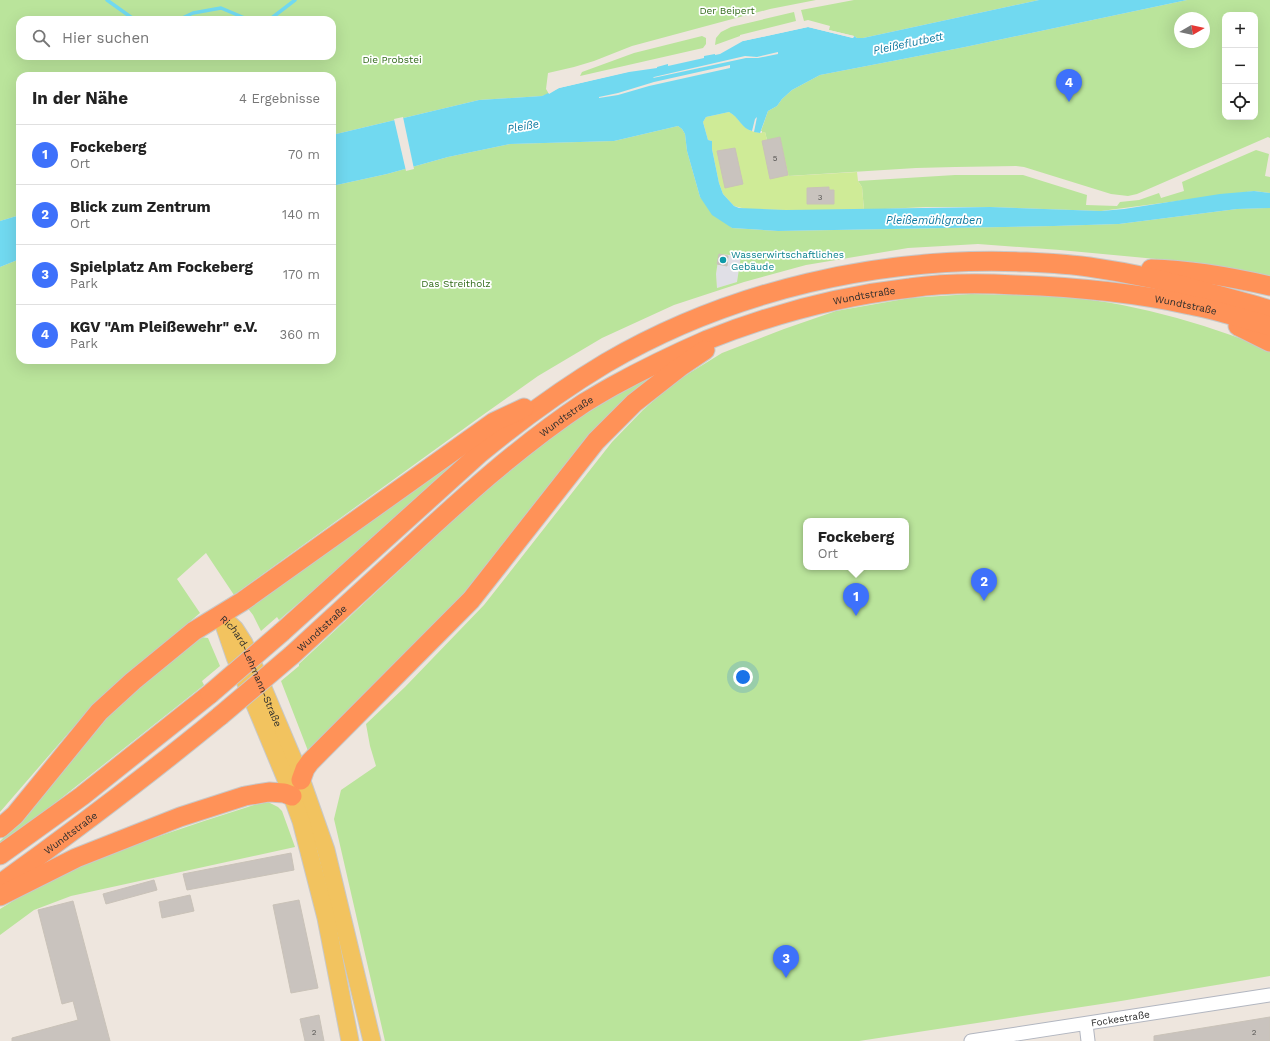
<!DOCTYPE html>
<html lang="de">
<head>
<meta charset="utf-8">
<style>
	:root { --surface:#fff; --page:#f2f2f2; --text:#222; --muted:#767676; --line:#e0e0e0; --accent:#3e71fb }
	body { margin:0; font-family:"Work Sans",sans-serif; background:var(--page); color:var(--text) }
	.controls { position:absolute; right:12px; top:12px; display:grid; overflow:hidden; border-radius:8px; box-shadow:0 4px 16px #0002 }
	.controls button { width:36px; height:36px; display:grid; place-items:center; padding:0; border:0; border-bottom:1px solid var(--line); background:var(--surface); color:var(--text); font:20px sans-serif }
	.compass { position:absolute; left:1174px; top:12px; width:36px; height:36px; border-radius:50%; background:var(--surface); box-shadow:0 4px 16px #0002; rotate:81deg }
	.you { position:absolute; left:743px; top:677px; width:14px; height:14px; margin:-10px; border:3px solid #fff; border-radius:50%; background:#1a73e8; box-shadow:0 0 0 6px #1a73e833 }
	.badge { display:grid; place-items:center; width:26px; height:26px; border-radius:50%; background:var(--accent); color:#fff; font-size:13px; font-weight:700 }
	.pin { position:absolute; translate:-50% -33px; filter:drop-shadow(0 1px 2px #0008) }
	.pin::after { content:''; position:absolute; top:21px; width:14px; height:12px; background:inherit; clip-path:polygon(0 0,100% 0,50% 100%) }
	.popup { position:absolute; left:803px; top:518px; width:106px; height:52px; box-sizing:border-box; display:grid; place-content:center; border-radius:8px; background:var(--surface); filter:drop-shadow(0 1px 3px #0005); font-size:13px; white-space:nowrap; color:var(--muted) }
	.popup b { font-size:15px; color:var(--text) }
	.popup::after { content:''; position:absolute; left:50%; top:100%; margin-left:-8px; border:8px solid transparent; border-top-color:var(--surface) }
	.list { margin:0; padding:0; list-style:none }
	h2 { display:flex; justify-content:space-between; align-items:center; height:52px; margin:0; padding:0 16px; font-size:17px }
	h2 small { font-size:13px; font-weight:400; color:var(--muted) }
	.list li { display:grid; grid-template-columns:26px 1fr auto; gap:12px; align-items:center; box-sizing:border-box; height:60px; padding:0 16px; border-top:1px solid var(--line) }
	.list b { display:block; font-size:15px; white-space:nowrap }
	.list p { margin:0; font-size:13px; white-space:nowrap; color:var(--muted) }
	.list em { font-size:13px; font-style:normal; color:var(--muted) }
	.icon { flex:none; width:22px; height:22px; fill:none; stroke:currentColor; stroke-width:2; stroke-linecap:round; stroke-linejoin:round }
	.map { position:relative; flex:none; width:1270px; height:1041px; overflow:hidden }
	.search { position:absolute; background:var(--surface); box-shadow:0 4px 16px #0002; left:16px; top:16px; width:320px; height:44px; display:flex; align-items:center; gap:10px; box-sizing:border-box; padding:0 14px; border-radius:12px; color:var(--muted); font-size:15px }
	.panel { position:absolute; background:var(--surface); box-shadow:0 4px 16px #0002; left:16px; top:72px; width:320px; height:292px; border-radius:12px }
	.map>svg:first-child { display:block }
	.industrial { fill:#e0dfe6 }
	.green { fill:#bae49b; fill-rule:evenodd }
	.pitch { fill:#cfeb97 }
	.water { fill:#71d9f0; fill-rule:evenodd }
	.pier { fill:#eee6de }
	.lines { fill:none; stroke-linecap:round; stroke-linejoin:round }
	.stream { stroke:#71d9f0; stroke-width:3.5 }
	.building { fill:#c9c3be; stroke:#c9c2b8 }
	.minor-casing { stroke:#b2b6c0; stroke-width:15 }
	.major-casing { stroke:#c8c8c8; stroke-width:19 }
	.highway-casing { stroke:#c8c8c8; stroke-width:21 }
	.minor { stroke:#fff; stroke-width:13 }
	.major { stroke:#f2c35f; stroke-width:17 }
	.highway { stroke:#ff9258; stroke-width:19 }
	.highway-bridge-casing { stroke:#c8c8c8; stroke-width:21; stroke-linecap:butt }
	.highway-bridge { stroke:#ff9258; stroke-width:19 }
	.culture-dot { fill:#0f9aa8; stroke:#fff; stroke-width:1.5 }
	.labels { text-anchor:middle; stroke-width:3.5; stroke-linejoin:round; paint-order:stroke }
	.number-label { font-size:8px; fill:#535250 }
	.park-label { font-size:10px; fill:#326b1a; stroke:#fff }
	.culture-label { font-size:10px; fill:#0d838f; stroke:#fff; text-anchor:start }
	.street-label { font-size:10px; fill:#2c2c2c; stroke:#fff }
	.water-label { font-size:11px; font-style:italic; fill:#0d79a0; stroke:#fff }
</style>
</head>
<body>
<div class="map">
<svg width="1270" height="1041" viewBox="0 0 1270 1041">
	<rect width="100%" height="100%" fill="#eee6de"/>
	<path class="industrial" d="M719,254L741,256L737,282L717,288L716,274Z"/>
	<g class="green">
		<path d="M0,0H816L770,9L632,46L594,61L574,67L548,73L546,89L549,94L542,96L479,100L332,135V76H20V215L0,221ZM20,20H332V56H20Z"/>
		<path d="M854,0H1039L863,38H857L854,36L829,30L830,26L808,20L804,21L801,10Z"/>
		<path d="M1187,0H1270V138L1268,137L1137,194L1128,196L1111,194L1024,167L1016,166L955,167L916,168L788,176L767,140L765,132L762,133V131H761L768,111L777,106L782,99L792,90L820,75L965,47ZM1225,15H1255V117H1225ZM1180,18H1204V42H1180Z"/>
		<path d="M794,12L796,21L740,35V36L715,45L716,38L721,32L731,27Z"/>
		<path d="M702,36L706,38V44L703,48L580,76L582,72L634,53Z"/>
		<path d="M678,126L682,129L685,134L687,151L700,197L732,228L778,231L1054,226L1119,224L1237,209L1267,208H1270V276L1208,265L1167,260L1060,250L978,244L908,248L806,265L744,282L674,305L602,338L538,376L480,417L234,595L206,553L177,579L200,613L118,683L71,730L0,812V267L20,259V360H332V186L387,174L448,157L510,144L614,141ZM719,254L741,256L737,282L717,288L716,274Z"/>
		<path d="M1256,150L1269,154L1265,176L1270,177V193L1254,191L1101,211L990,207H926L864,210L862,187L858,181L955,175H1023L1087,195L1086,205L1117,206L1120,202L1139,200L1159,193L1161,198L1184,191L1182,182Z"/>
		<path d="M971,294C998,295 1026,294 1053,296C1127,301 1201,322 1270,350V976L1121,1001L859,1041H385L334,819L341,790L376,766L370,746L366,724L405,687L484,605L612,442L643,410L675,382L722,353L784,329L836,311L910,298ZM806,521H906V567H806Z"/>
		<path d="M679,360L467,596L310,756L281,681L299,666V664L492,484L534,449L574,421L628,388Z"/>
		<path d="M464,450L446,471L381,532L279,620L277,617L261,631L253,615L246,606Z"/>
		<path d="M200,637L208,638L220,666L202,681L204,685L45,811L0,844V841L16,826L77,752L126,697Z"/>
		<path d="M268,802L278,807L282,811L295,847L71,896L34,910L0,935V909C78,860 167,833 254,805Z"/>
	</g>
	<path class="pitch" d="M729,112C741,118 740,128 755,132C759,133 761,133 765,132L767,140L780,137L789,176L857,172L858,181L862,187L864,210H786L746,209L734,206L723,194L719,183L712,149V141L708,140L703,122L706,117Z"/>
	<g class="water">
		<path d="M1039,0H1187L965,47L820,75L792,90L782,99L777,106L768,111L760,133L754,132L757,117L755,119L752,131C742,129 739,117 729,112L706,117L703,122L708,140L712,141V149L719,183L723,194L734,206L739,208L786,210L990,207L1101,211L1124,209L1220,194L1254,191L1270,193V208L1237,209L1119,224L1054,226L778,231L732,228L712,215L700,197L687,151L685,134L682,129L678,126L614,141L510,144L448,157L387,174L332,186V135L479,100L542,96L559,88L629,72L657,68V67L668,64V66L704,58V56L715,54V55L720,54L743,41L808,27L853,38L854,36L857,38H863ZM778,52V54L758,58H746L653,78L654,77L745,56L757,57ZM730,65V68L649,86L618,95L599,98V97L618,93L654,82Z"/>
		<path d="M20,215V259L0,267V221Z"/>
	</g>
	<g class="pier">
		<path d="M808,25L854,36L853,38L808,27L743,41L742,40Z"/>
		<path d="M626,70L627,72L559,88L549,94L548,92L558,86Z"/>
		<path d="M403,117L414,169L406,171L394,119Z"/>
	</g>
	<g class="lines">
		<g class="stream">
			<path d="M107,0L135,20"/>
			<path d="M178,20L193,13L221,8L247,19L258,20"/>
			<path d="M269,20L295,0"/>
		</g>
	</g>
	<g class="building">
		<path d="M780,137L788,175L770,179L762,141Z"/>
		<path d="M735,148L743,184L725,188L717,151Z"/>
		<path d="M829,187V190H834V204H807V188Z"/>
		<path d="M719,254L728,256L727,266L717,264Z"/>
		<path d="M291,853L294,870L187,890L183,874Z"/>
		<path d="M154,880L157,890L106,904L103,894Z"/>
		<path d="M190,895L194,911L162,918L159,902Z"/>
		<path d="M299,900L318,988L291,993L273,905Z"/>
		<path d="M73,901L110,1041H12V1038L78,1020L73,1001L62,1004L38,910Z"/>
		<path d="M319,1015L324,1041H305L300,1019Z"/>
		<path d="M1270,1017V1041H1154V1036Z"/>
	</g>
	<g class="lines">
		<defs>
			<g id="minor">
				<path d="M1086,1024L1088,1041"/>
				<path id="s1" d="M971,1041L1270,995"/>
			</g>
			<g id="major">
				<path id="s2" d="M220,615L235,629L244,643L299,773L326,850L372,1041"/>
				<path d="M223,622L235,657L285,777L301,821L326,918L350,1041"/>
			</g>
			<g id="highway">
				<path d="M1151,269C1191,270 1231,277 1270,286"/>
				<path d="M1238,326L1270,342"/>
				<path d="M282,632L479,454C519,421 561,390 606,363C731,290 881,256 1025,262C1046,263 1068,264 1089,267C1131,273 1172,282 1213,294C1232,299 1251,304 1270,310"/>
				<path id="s3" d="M292,655C329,621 365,588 402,554C460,500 518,447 584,403C594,397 604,391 613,386C644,369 675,354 707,340C772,314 840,296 910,288C944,283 980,283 1015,285C1074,287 1132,292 1190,305C1217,310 1243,319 1270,326"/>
				<path d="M301,780L305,769L310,762L471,600L596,441L634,403L680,367L705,350"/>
				<path d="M0,828L15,815L99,712L133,681L194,631L243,601L494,422L524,408"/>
				<path d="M0,855L82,796L210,694"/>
				<path id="s4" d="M0,884C75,830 148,775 220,716"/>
				<path d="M0,896L76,858L180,817L245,796L269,792L284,793L292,796"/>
			</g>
		</defs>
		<use href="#minor" class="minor-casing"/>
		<use href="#major" class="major-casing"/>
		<use href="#highway" class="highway-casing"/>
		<use href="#minor" class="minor"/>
		<use href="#major" class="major"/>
		<use href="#highway" class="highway"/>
		<defs>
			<g id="highway-bridge">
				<path d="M210,694L282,632"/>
				<path d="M220,716L292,655"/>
			</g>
		</defs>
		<use href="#highway-bridge" class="highway-bridge-casing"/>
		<use href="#highway-bridge" class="highway-bridge"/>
	</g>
	<circle class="culture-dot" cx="723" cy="260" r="4"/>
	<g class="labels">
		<g class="number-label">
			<text x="775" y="161">5</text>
			<text x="820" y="200">3</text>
			<text x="314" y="1035">2</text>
			<text x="1254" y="1035">2</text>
		</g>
		<g class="park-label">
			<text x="727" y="14">Der Beipert</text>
			<text x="392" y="63">Die Probstei</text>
			<text x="456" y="287">Das Streitholz</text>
		</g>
		<g class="culture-label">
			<text x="731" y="258">Wasserwirtschaftliches<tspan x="731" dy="12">Gebäude</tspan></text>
		</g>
		<g class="street-label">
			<text dy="4" stroke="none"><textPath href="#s3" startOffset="688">Wundtstraße</textPath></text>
			<text dy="4" stroke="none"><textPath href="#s3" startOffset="1012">Wundtstraße</textPath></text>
			<text dy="4" stroke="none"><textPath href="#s3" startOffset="364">Wundtstraße</textPath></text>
			<text dy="4" stroke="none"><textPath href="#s3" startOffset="40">Wundtstraße</textPath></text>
			<text dy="4" stroke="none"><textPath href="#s2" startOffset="65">Richard-Lehmann-Straße</textPath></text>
			<text dy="4" stroke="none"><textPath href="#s4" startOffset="87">Wundtstraße</textPath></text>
			<text dy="4" stroke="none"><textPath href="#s1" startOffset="151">Fockestraße</textPath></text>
		</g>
		<g class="water-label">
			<text transform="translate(908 43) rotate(-12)" y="4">Pleißeflutbett</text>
			<text transform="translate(523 126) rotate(-10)" y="4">Pleiße</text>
			<text x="934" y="224">Pleißemühlgraben</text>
		</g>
	</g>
</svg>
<div class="controls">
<button>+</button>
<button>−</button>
<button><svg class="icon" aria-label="locate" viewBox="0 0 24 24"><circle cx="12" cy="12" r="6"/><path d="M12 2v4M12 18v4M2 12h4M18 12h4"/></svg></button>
</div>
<svg class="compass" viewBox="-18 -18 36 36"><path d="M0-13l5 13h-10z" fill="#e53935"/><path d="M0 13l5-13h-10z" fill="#767676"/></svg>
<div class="you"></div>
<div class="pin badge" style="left:856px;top:616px">1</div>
<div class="popup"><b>Fockeberg</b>Ort</div>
<div class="pin badge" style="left:984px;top:601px">2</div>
<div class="pin badge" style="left:786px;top:978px">3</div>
<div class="pin badge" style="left:1069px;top:102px">4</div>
<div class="search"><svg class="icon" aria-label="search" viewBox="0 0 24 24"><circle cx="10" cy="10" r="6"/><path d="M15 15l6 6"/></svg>Hier suchen</div>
<section class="panel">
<h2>In der Nähe<small>4 Ergebnisse</small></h2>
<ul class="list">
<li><span class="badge">1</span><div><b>Fockeberg</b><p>Ort</p></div><em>70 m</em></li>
<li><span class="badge">2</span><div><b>Blick zum Zentrum</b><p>Ort</p></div><em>140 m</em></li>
<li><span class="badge">3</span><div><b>Spielplatz Am Fockeberg</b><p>Park</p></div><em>170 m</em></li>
<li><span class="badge">4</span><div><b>KGV &quot;Am Pleißewehr&quot; e.V.</b><p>Park</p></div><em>360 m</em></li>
</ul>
</section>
</div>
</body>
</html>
